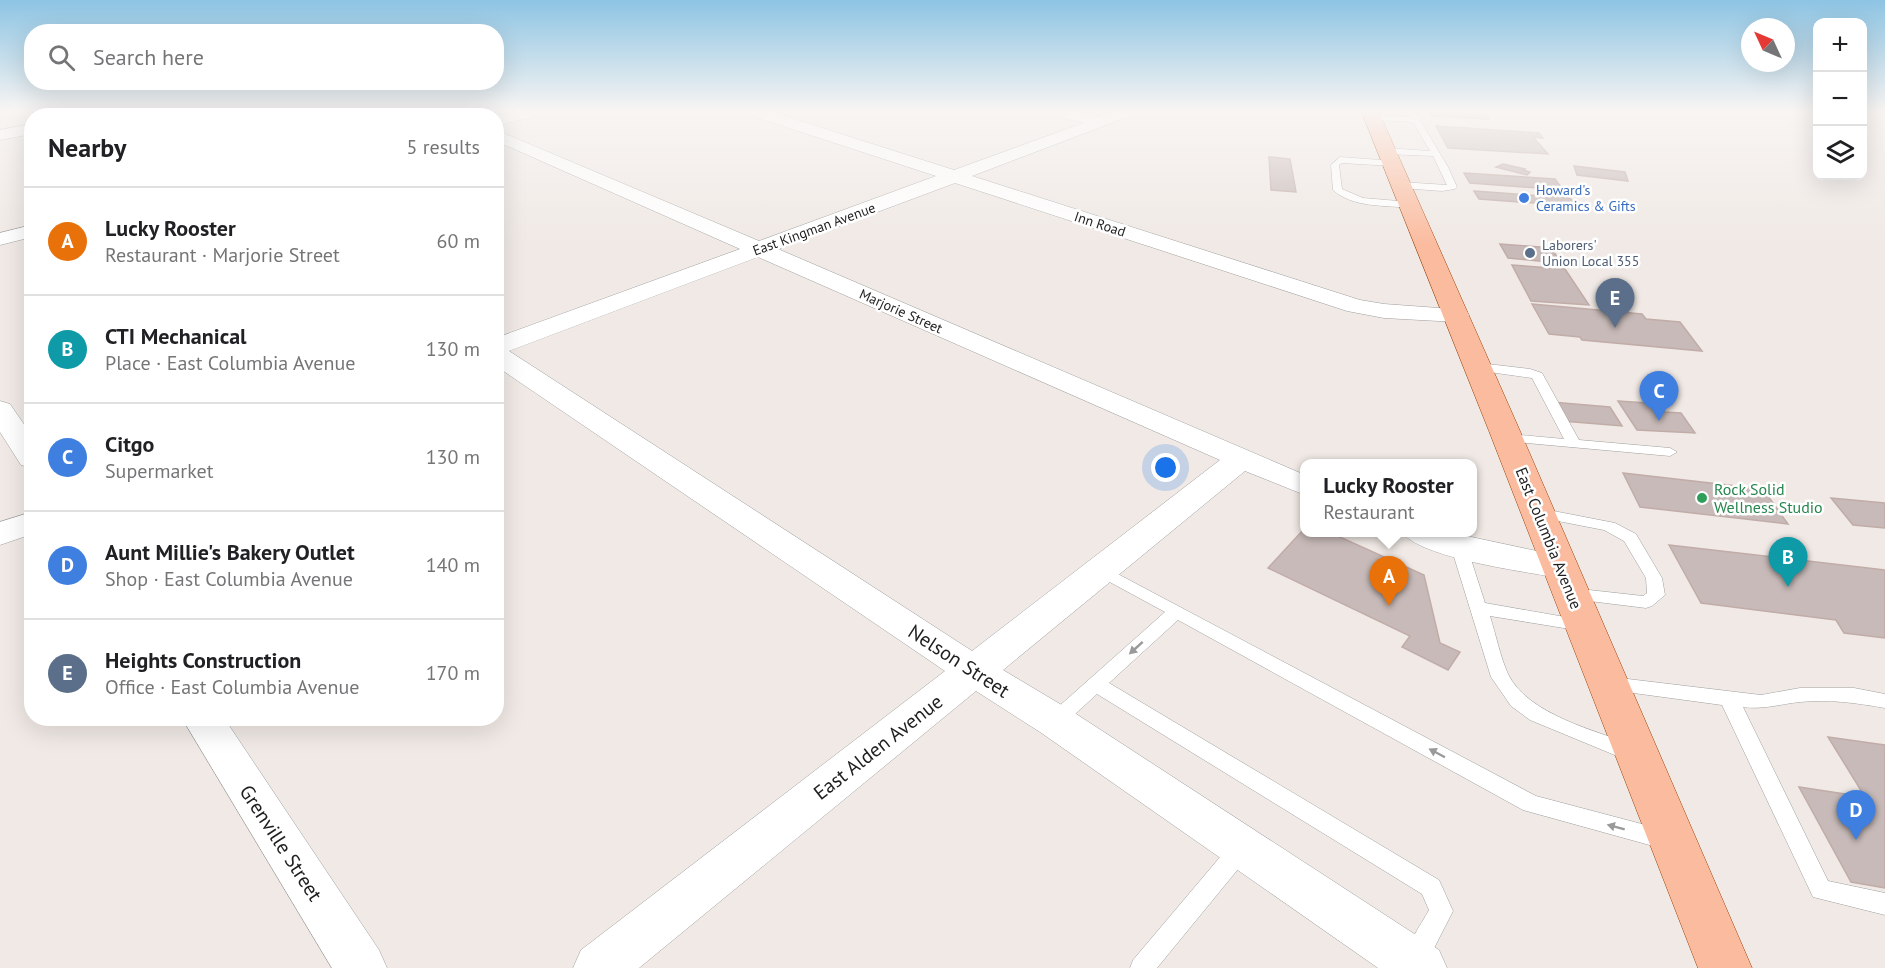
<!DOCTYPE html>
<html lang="en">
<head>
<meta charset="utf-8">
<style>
	:root { --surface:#fff; --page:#f2f2f2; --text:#202124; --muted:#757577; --line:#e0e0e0; --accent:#ea580c }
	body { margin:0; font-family:"PT Sans",sans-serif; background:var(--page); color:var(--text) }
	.controls { position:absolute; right:18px; top:18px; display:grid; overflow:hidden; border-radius:12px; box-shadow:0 6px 24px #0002 }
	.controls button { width:54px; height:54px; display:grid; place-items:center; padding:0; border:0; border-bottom:2px solid var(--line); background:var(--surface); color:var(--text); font:30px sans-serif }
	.compass { position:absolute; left:1741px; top:18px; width:54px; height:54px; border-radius:50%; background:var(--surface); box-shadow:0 6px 24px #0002; rotate:314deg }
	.you { position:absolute; left:1166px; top:468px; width:21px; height:21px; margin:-15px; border:4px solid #fff; border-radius:50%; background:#1a73e8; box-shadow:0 0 0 9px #1a73e833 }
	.badge { display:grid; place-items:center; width:39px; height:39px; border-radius:50%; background:var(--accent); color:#fff; font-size:20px; font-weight:700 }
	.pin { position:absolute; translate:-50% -50px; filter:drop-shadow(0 2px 3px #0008) }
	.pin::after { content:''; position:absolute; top:32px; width:21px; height:18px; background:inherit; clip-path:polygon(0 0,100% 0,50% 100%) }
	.popup { position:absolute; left:1300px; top:459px; width:177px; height:78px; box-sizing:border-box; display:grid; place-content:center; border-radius:12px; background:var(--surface); filter:drop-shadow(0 2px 4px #0005); font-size:20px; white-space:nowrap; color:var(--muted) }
	.popup b { font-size:22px; color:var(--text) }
	.popup::after { content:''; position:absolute; left:50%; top:100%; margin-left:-12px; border:12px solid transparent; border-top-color:var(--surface) }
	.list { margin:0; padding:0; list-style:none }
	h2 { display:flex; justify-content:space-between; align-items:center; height:78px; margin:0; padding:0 24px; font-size:26px }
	h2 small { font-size:20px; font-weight:400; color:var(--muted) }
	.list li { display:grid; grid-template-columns:39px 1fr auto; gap:18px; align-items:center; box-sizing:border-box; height:108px; padding:0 24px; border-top:2px solid var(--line) }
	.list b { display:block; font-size:22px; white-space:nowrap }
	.list p { margin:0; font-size:20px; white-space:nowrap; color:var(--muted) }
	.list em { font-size:20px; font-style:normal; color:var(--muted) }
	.icon { flex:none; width:33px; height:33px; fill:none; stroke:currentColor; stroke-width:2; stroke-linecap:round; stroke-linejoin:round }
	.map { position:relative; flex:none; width:1885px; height:968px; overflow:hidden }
	.search { position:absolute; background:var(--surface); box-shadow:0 6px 24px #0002; left:24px; top:24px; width:480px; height:66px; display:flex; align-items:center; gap:15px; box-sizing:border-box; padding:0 21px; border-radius:24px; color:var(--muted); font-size:22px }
	.panel { position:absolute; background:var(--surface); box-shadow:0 6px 24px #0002; left:24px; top:108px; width:480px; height:618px; border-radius:24px }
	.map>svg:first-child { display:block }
	.building { fill:#c7bab8; stroke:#c1aca7; stroke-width:1.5 }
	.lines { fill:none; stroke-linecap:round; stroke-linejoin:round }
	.lane-casing { stroke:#a0a0a0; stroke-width:1 }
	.street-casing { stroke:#a0a0a0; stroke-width:1 }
	.primary-casing { stroke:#993f01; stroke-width:1 }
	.lane { fill:#fff; fill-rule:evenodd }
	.street { fill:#fff; fill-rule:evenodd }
	.primary { fill:#fbbb9e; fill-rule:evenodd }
	.oneway { fill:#9a9a9a }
	.shop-dot { fill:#3f7fe0; stroke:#fff; stroke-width:2 }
	.service-dot { fill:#5c6f8a; stroke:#fff; stroke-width:2 }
	.leisure-dot { fill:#2e9e5b; stroke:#fff; stroke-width:2 }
	.labels { text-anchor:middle; stroke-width:5; stroke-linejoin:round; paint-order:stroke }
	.far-shop-label { font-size:14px; fill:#366cbe; stroke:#fff; text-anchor:start }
	.far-street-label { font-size:14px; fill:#1f1f1f; stroke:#fff }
	.far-service-label { font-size:14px; fill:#4e5e75; stroke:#fff; text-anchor:start }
	.leisure-label { font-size:16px; fill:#27864d; stroke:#fff; text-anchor:start }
	.street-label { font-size:16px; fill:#1f1f1f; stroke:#fff }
	.near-street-label { font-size:20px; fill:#1f1f1f; stroke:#fff }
</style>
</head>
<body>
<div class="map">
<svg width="1885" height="968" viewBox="0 0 1885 968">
	<rect width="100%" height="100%" fill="#f0e9e5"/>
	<g class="building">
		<path d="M1429,110L1483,111L1489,119L1432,116Z"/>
		<path d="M1436,126L1539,133L1543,138L1533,137L1548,154L1448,148Z"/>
		<path d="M1269,157L1290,159L1296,192L1271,190Z"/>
		<path d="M1503,164L1525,169L1523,170L1530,172L1527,175L1496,167Z"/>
		<path d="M1574,166L1625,172L1628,181L1577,175Z"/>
		<path d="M1464,173L1555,179L1563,190L1470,183Z"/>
		<path d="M1474,191L1570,198L1576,206L1479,199Z"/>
		<path d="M1500,244L1552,248L1560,263L1508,258Z"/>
		<path d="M1512,265L1565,269L1589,305L1531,301Z"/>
		<path d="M1532,304L1642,314L1646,319L1680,322L1702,351L1582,340L1580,337L1549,334Z"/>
		<path d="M1618,401L1648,403L1661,408L1664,412L1681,413L1695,433L1637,430Z"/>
		<path d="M1551,402L1610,407L1622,426L1562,421Z"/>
		<path d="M1623,473L1763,489L1788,524L1640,507Z"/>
		<path d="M1831,498L1885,503V528L1853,525Z"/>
		<path d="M1305,528V532H1329L1424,575L1440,643L1460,652L1448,670L1402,647L1410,636L1268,568Z"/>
		<path d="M1669,545L1885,570V638L1844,633L1836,620L1701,603Z"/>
		<path d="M1828,737L1885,745V888L1851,882L1799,787L1865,797Z"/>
	</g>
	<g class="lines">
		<defs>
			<g id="lane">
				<path d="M1406,110H1414L1448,167L1457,187L1455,189L1442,191L1401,188L1396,185L1401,182L1447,185L1433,156L1387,154L1383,151L1387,148L1430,151L1413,122L1373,120L1369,118L1373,116L1410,117Z"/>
				<path d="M1340,157L1395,161L1396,163L1392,166L1342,163L1339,165L1342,189L1363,198L1410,202L1415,205L1410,208C1385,205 1353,208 1333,190L1331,165Z"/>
				<path d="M1479,363L1530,369L1542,373L1579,440L1670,448L1677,452L1670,456L1504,441L1502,438L1509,434L1564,439L1532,378L1475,370L1473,367L1475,364Z"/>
				<path d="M1538,508L1615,523L1636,534L1662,578L1665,595L1652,606L1646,608L1565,598L1562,594L1565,590L1571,588L1643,596L1647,593L1646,578L1624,541L1604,530L1532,516L1530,513L1532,510Z"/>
				<path d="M1459,542L1465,543L1467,547L1485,603L1588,621L1591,625L1588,629L1582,631L1490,616C1496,635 1500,656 1508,674C1528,715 1597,731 1636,746L1639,752L1636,758L1629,760L1622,758L1530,720L1511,706L1491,677L1451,547L1453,543Z"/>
				<path d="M1099,564L1536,796L1672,832L1675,839L1672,846L1664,849L1523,810L1178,620L1109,683L1439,880L1453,911L1426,964L1427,968H1403C1400,955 1422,923 1429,910L1422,894L1097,694L1062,726L1055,729L1048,726L1045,721L1048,716L1165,612L1093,573L1091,569L1093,565Z"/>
				<path d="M1611,677L1761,695L1800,688H1854L1885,694V708C1857,703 1828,699 1800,702C1780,704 1763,710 1743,707L1828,881L1885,893V915L1813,897L1722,705L1604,689L1602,684L1604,679Z"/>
				<path d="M1240,840L1248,843L1251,850L1248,857L1157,968H1130L1133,960L1232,843Z"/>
			</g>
			<g id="street">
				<path d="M110,110H141L139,113L98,116L100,113Z"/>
				<path d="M433,110H454L461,116H440Z"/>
				<path d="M521,110H551L549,113L496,126V116Z"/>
				<path d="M741,110H766L954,170L1083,123L1047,113L1045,110H1073L1098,117L1116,110H1140L1138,113L972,176L1360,300L1384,304L1466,310L1469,315L1466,320L1457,322L1384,318L1347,311L955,183L778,249L1305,475V495L1245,471L1003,670L1070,710L1439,950L1447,968H1378L1040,732L976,691L639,968H573L581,950L945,671L496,366V338L740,249L496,141V130L759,241L936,176L743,113ZM758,257L1220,460L972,651L509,351Z"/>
				<path d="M32,124V134L0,140V130Z"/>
				<path d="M32,225V237L0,245V233Z"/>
				<path d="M0,401L10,404L32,436V468L21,465L0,432Z"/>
				<path d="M32,512V534L0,545V522Z"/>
				<path d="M1402,532H1448L1560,556L1572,559L1577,567L1572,575L1560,578C1527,572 1419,558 1402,532Z"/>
				<path d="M182,718H224L379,950L387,968H332Z"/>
			</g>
			<path id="primary" d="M1361,110H1378L1520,431L1752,968H1698L1489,431Z"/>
		</defs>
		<use href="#lane" class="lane-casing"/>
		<use href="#street" class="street-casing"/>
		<use href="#primary" class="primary-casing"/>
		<use href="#lane" class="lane"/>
		<use href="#street" class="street"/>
		<use href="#primary" class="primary"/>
	</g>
	<defs><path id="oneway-solid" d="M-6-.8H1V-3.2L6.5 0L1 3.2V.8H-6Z" transform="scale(1.5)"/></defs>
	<g class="oneway">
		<use href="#oneway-solid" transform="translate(1136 648) rotate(138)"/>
		<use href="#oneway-solid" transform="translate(1437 753) rotate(-152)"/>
		<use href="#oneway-solid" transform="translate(1616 827) rotate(-165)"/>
	</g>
	<linearGradient id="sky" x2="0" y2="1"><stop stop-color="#8dc4e3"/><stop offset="0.45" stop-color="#f8f5f3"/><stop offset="1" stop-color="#f8f5f3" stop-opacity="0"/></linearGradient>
	<rect width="1885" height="246" fill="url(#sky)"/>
	<circle class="shop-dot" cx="1524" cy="198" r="6"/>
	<circle class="service-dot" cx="1530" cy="253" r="6"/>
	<circle class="leisure-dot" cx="1702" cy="498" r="6"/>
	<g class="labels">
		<g class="far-shop-label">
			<text x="1536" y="195">Howard's<tspan x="1536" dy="16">Ceramics &amp; Gifts</tspan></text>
		</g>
		<g class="far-street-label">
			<text transform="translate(1100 224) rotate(18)" y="5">Inn Road</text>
			<text transform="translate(814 229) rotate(-20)" y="5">East Kingman Avenue</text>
			<text transform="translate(901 311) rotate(24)" y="5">Marjorie Street</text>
		</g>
		<g class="far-service-label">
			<text x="1542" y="250">Laborers'<tspan x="1542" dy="16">Union Local 355</tspan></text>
		</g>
		<g class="leisure-label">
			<text x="1714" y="495">Rock Solid<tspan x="1714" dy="18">Wellness Studio</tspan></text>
		</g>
		<g class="street-label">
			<text transform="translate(1549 538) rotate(68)" y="6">East Columbia Avenue</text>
		</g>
		<g class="near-street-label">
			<text transform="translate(959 661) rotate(33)" y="7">Nelson Street</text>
			<text transform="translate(878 747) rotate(-38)" y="7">East Alden Avenue</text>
			<text transform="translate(281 843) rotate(57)" y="7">Grenville Street</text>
		</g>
	</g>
</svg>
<div class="controls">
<button>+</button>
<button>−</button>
<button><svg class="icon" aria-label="layers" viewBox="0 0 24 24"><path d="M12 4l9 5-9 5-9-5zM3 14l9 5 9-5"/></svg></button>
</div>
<svg class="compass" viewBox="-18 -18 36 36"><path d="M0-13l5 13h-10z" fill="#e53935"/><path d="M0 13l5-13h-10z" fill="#757577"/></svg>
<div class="you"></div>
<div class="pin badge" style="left:1389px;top:606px;background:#e8710a">A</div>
<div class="popup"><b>Lucky Rooster</b>Restaurant</div>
<div class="pin badge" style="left:1788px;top:587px;background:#0f9aa8">B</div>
<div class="pin badge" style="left:1659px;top:421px;background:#3f7fe0">C</div>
<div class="pin badge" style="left:1856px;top:840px;background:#3f7fe0">D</div>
<div class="pin badge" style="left:1615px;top:328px;background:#5c6f8a">E</div>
<div class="search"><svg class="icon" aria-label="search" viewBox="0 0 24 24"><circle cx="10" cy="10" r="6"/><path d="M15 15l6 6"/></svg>Search here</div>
<section class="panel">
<h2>Nearby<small>5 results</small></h2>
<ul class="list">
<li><span class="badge" style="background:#e8710a">A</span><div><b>Lucky Rooster</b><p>Restaurant · Marjorie Street</p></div><em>60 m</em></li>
<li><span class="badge" style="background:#0f9aa8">B</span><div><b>CTI Mechanical</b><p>Place · East Columbia Avenue</p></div><em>130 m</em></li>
<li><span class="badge" style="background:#3f7fe0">C</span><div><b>Citgo</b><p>Supermarket</p></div><em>130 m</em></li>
<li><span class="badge" style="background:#3f7fe0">D</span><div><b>Aunt Millie's Bakery Outlet</b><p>Shop · East Columbia Avenue</p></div><em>140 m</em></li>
<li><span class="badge" style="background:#5c6f8a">E</span><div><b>Heights Construction</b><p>Office · East Columbia Avenue</p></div><em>170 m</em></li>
</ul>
</section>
</div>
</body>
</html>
